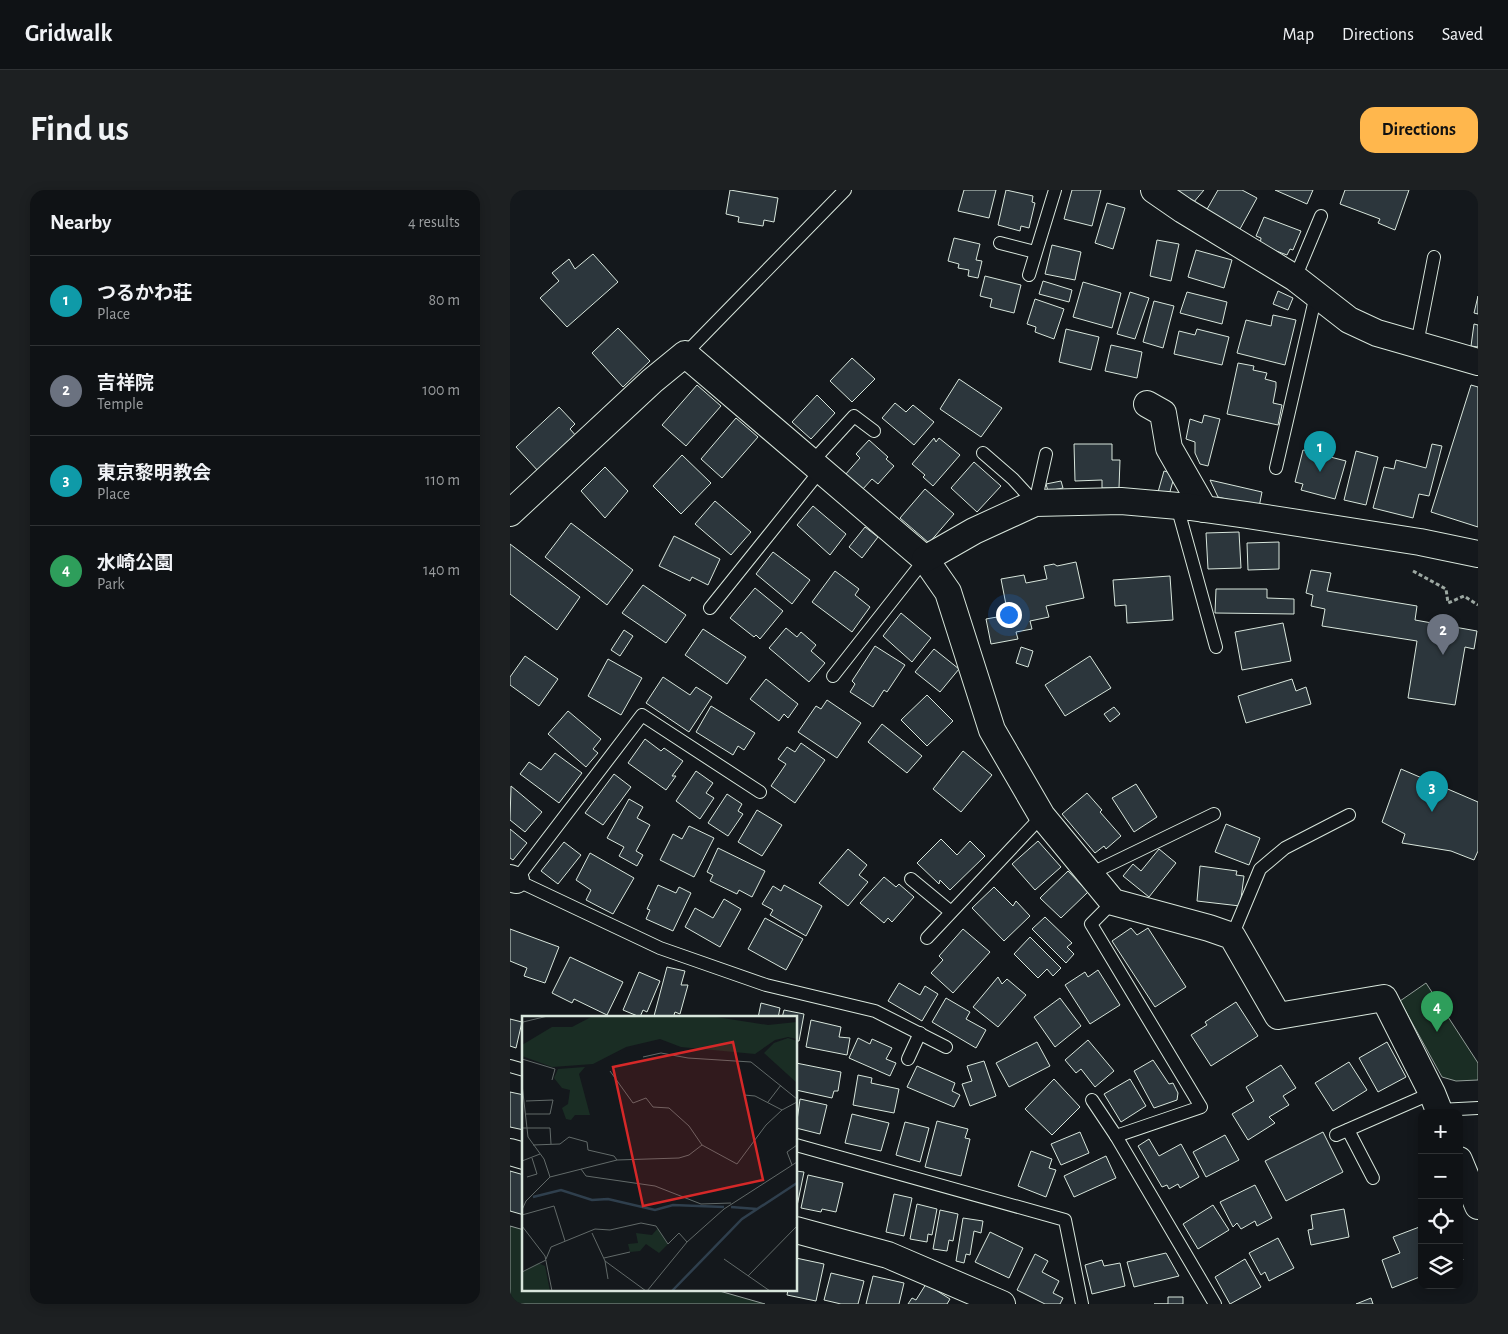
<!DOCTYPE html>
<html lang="en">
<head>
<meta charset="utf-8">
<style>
	:root { --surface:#0f1215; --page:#1d2022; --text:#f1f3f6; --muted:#9b9ea0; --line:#2f3234; --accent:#ffb74d }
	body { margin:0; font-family:"Alegreya Sans","Noto Sans JP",sans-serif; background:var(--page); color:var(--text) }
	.controls { position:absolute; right:15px; bottom:15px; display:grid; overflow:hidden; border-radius:10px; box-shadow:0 2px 12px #0003 }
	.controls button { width:45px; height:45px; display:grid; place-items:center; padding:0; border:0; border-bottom:1px solid var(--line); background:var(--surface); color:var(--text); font:25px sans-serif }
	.you { position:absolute; left:498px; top:424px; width:18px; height:18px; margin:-12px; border:4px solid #fff; border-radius:50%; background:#1a73e8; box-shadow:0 0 0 8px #1a73e833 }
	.badge { display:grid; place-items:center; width:32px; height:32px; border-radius:50%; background:var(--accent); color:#fff; font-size:16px; font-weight:700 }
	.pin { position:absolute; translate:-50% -41px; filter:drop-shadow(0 1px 2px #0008) }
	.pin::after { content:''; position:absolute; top:26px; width:18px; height:15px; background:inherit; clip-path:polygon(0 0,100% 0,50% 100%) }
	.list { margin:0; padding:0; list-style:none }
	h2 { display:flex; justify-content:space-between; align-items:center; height:65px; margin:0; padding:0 20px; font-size:21px }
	h2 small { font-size:16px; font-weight:400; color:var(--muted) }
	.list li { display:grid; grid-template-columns:32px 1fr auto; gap:15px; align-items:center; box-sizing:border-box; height:90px; padding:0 20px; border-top:1px solid var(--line) }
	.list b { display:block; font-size:19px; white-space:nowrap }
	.list p { margin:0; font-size:16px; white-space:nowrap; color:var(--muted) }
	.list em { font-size:16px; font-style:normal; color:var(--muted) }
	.icon { flex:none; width:28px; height:28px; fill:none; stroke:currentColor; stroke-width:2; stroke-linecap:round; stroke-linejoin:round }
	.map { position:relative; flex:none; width:968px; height:1114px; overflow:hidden; border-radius:15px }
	header { display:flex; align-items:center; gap:30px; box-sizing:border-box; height:70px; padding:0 25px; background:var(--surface); border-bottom:1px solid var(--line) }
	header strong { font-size:24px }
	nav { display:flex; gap:28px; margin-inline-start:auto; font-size:18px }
	.intro { display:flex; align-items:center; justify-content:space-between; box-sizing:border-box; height:120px; padding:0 30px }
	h1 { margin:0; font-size:35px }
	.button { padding:12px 22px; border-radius:15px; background:var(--accent); color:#111; font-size:18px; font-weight:700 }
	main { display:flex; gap:30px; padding:0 30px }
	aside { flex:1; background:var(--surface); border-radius:15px; box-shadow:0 2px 12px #0003 }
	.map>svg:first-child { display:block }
	.green { fill:#1a2d24; stroke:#939e99 }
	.building { fill:#2c363c; stroke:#d8e6dc }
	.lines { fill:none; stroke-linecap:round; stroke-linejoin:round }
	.lane-casing { stroke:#d8e6dc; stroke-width:14 }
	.street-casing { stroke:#d8e6dc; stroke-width:28 }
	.path { stroke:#9da8a2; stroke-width:3; stroke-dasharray:4 2.5; stroke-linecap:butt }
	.lane { stroke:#14181c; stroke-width:12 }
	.street { stroke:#14181c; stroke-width:26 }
	.inset-river { fill:none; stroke:#2f3f4d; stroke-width:2.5 }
	.inset-road { fill:none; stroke:#626a69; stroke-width:1 }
	.view { fill:#d62828; fill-opacity:0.15; stroke:#d62828; stroke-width:2.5 }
	.inset-edge { fill:none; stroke:#d8e6dc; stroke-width:2.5 }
</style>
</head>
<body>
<header>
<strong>Gridwalk</strong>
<nav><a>Map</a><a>Directions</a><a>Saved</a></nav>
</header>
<div class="intro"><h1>Find us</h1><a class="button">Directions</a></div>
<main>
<aside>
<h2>Nearby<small>4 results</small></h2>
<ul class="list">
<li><span class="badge" style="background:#0f9aa8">1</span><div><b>つるかわ荘</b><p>Place</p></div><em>80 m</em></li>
<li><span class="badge" style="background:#6b7280">2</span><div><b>吉祥院</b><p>Temple</p></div><em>100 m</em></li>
<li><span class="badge" style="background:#0f9aa8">3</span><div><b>東京黎明教会</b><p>Place</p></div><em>110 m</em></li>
<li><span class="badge" style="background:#2e9e5b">4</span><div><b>水崎公園</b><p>Park</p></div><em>140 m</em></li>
</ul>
</aside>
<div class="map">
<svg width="968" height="1114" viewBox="0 0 968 1114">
	<rect width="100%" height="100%" fill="#14181c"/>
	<g class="green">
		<path d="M916,793L968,873V890L946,891L932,887L890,811Z"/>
		<path d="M0,1036L14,1040V1100H206L255,1114H0Z"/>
	</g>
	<g class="building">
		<path d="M220,0L268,8L264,32L254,30L253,36L228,32L229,27L216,24Z"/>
		<path d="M454,0H486L479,28L448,21Z"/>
		<path d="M496,0L523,6L522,12L525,13L519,38L511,36L510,41L488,35Z"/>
		<path d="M562,0H591L582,36L554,29Z"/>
		<path d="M667,0H694L683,13Z"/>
		<path d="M708,0H732L747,8L730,39L696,21Z"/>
		<path d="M765,0H803L797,14Z"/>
		<path d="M835,0H899L885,40L868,33L870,29L830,14Z"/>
		<path d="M597,13L615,18L603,59L585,53Z"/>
		<path d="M754,27L791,41L783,60L780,59L777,65L750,55L751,48L746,46Z"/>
		<path d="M444,48L470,54L466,70L472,71L468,88L458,86L459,80L448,78L449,74L438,71Z"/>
		<path d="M647,50L669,54L661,91L640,86Z"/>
		<path d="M542,55L571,62L565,90L535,84Z"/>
		<path d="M686,60L722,70L714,98L678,87Z"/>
		<path d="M83,64L108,92L57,137L30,108L49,91L42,83L59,69L65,79Z"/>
		<path d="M475,86L511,95L504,123L480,117L482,109L470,106Z"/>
		<path d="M533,91L562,100L559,112L529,104Z"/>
		<path d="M573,92L611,103L602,138L563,127Z"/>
		<path d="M768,101L783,108L778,120L763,114Z"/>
		<path d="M620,102L639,108L625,149L607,144Z"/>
		<path d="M677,102L717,112L712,134L670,123Z"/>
		<path d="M968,106V124L964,123Z"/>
		<path d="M525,109L554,119L544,149L525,142L526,137L517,134Z"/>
		<path d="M644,111L664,116L653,158L633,152Z"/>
		<path d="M763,125L786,130L775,175L727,163L736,130L761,136Z"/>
		<path d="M964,134L968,135V157L961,156Z"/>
		<path d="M108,138L140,171L113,197L82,163Z"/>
		<path d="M556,139L589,147L581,180L549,172Z"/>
		<path d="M687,139L719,147L712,175L664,164L669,141L685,145Z"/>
		<path d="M601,155L632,162L627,188L595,181Z"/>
		<path d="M342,168L365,189L342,212L320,191Z"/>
		<path d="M728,173L744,176L743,180L757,183L755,189L766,192V197L763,213L772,215L768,235L717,224Z"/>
		<path d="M449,189L492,218L471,247L430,219Z"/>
		<path d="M187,195L211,216L176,256L152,235Z"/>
		<path d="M961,195L968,197V337L921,322Z"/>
		<path d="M307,205L325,223L301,249L282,232Z"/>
		<path d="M385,213L396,222L403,215L424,232L404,255L372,228Z"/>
		<path d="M49,217L65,234L60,239L67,247L29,282L6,257Z"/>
		<path d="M694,225L710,229L698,276L690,274L685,263V252L676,249L680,229L692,233Z"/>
		<path d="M226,228L248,247L212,288L191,269Z"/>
		<path d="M424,248L426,252L429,248L450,265L423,296L413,287L415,285L402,274Z"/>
		<path d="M359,250L378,267L376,269L384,276L368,294L362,289L352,300L335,285L350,268L346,264Z"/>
		<path d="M564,254H602V270H610L609,298H592V290L565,291Z"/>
		<path d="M922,254L932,256L919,306L909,304L903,328L863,318L874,277L884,279L886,270L916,278Z"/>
		<path d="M793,260L836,271L825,309L791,300L793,294L785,292Z"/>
		<path d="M846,261L868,267L856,315L834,310Z"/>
		<path d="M172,265L201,293L171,324L143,296Z"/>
		<path d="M464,272L491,296L467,322L441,298Z"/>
		<path d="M95,277L118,301L95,328L71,301Z"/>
		<path d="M654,281L665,284L659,305L648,302Z"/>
		<path d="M700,290L752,302L749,317L708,307Z"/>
		<path d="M551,291L553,298L538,301L536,294Z"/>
		<path d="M415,299L444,324L419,353L390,328Z"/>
		<path d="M205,311L241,342L221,365L185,334Z"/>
		<path d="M303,316L336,344L320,365L287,335Z"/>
		<path d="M61,333L123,380L97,415L35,367Z"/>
		<path d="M355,337L368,347L352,368L339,357Z"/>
		<path d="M729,342L731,378L698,379L696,343Z"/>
		<path d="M164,346L210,369L198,395L182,387L180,391L149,376Z"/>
		<path d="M769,352V379L738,380L737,353Z"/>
		<path d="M0,354L70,407L47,440L0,404Z"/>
		<path d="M263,362L300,390L282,414L246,384Z"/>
		<path d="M566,372L574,408L536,416L539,427L520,431L522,439L506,442L508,449L481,454L476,429L498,425L491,389L514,385L516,393L537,389L534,376L544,374L547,376Z"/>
		<path d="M801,380L821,383L817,401L907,416L905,430L967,441L964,459L955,457L945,515L898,508L907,451L812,436L815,419L801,416L803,405L796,403Z"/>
		<path d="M325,381L349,399L345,405L360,417L342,442L302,412Z"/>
		<path d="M660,386L663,430L617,433L616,415L605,416L603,390Z"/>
		<path d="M133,395L176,425L156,453L112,423Z"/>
		<path d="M245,398L273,421L250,449L246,445L244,447L220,428Z"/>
		<path d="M706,399H757V408L784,409V424L705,423Z"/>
		<path d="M391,423L421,448L402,472L373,446Z"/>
		<path d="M773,433L781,471L732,480L725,442Z"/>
		<path d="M276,438L287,447L291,442L306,455L301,461L315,473L299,492L259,458Z"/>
		<path d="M193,439L236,467L217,494L175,465Z"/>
		<path d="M114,440L123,446L110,466L101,460Z"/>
		<path d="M365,456L395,475L377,502L374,500L363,517L340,502L345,494L342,491Z"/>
		<path d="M511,457L523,461L518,477L506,473Z"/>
		<path d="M424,459L449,479L430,502L405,482Z"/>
		<path d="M15,466L48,489L29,516L0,495V487Z"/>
		<path d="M580,466L601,498L555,526L535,495Z"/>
		<path d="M98,469L132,488L111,525L78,506Z"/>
		<path d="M153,487L180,505L186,497L202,507L179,542L136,513Z"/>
		<path d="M256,489L288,514L278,528L274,524L269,531L240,509Z"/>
		<path d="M782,489L786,501L796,497L801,514L736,533L728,506Z"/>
		<path d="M417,505L443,531L417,556L391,530Z"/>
		<path d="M317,510L351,533L327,568L288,542L306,516L311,519Z"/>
		<path d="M201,516L245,543L234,560L228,556L223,565L186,542Z"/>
		<path d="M604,517L610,524L600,532L594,524Z"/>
		<path d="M58,521L91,549L83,559L88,563L76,577L38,544Z"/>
		<path d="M372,534L412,566L397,583L358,552Z"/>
		<path d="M135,549L151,561L154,558L173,571L162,586H166L156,600L118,573Z"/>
		<path d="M291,553L315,570L285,613L261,596L276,574L268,569L277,557L285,562Z"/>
		<path d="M453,561L482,585L451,622L423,599Z"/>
		<path d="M45,563L72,583L49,613L10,584L19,572L31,580Z"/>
		<path d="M891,579L968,612V661L964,670L941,661L892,653L895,644L872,632Z"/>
		<path d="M186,581L203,593L196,603L204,608L190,629L166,611Z"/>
		<path d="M104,584L121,597L93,635L75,623Z"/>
		<path d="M626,594L647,627L624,642L602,608Z"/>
		<path d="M1,596L32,622L15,642L0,630Z"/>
		<path d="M577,603L592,620L590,622L611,646L596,659L594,656L585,663L552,624Z"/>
		<path d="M217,604L232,614L228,621L233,624L218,646L198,633Z"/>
		<path d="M119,609L133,617L127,628L140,635L126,661L133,665L127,676L109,666L114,657L97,648Z"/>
		<path d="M247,620L272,635L252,666L228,652Z"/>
		<path d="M716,634L750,648L739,675L705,662Z"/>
		<path d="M179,636L204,648L184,687L150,670L163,644L172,649Z"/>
		<path d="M0,639L17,653L3,670L0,668Z"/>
		<path d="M431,649L447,665L460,651L475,666L440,700L430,690L429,694L407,673Z"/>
		<path d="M528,651L551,677L525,700L502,674Z"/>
		<path d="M54,652L71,665L48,694L31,681Z"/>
		<path d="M208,658L255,681L242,707L229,700L227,704L200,691L203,685L197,682Z"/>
		<path d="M338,659L357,675L349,685L358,692L338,716L309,693Z"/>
		<path d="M649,659L666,673L639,707L613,686L623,674L631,681Z"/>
		<path d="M80,663L124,688L103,724L76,710L81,700L66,690Z"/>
		<path d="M690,676L727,681L726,685L734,686L730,716L687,711Z"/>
		<path d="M558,681L578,702L551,728L530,708Z"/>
		<path d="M374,687L386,697L389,694L404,707L382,732L378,728L374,733L350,713Z"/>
		<path d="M148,695L166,703L169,697L181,703L163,741L136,729L140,720L137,719Z"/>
		<path d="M274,695L312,716L296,746L260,725L263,720L252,714L263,696L271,701Z"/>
		<path d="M484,697L503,716L506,711L520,726L494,751L462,718Z"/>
		<path d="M214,709L231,719L210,757L175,737L185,718L203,728Z"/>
		<path d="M535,727L562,753L557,757L564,764L556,773L522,739Z"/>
		<path d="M255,728L293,749L276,780L238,759Z"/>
		<path d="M621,738L627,745L638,738L676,797L645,817L602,751Z"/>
		<path d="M0,739L49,757L35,793L14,786L17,778L0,771Z"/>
		<path d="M453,739L480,762L443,803L421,783L433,770L429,766Z"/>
		<path d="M520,747L551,778L543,786L537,779L528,788L504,764Z"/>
		<path d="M60,767L113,792L97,825L64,809L62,813L42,803Z"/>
		<path d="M157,777L175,781L171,795H178L170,824L165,822L163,828H151L144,826Z"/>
		<path d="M588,780L610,815L580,834L555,795L575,782L578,787Z"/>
		<path d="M129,782L150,791L137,822L133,820L130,827L113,820Z"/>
		<path d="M488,787L492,794L497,789L516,805L488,837L463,817Z"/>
		<path d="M389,793L410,805L415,796L428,804L412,831L378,811Z"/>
		<path d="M436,808L460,822L456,829L476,840L466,858L422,832Z"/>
		<path d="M550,808L571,836L545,857L524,827Z"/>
		<path d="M726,812L748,846L701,876L681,845L697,835L695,832Z"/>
		<path d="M251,813L270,818L268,828H248Z"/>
		<path d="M274,820L294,824L289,851H286V828H272Z"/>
		<path d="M0,829L12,832L6,858L0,856Z"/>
		<path d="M301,830L331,837L329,847L340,848L337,865L296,857Z"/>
		<path d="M348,848L360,854L362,849L382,858L376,869L386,873L380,886L339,868Z"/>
		<path d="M578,850L604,881L585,897L571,879L566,883L555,870Z"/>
		<path d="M527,852L540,876L499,897L486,873Z"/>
		<path d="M877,852L896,887L868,902L849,868Z"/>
		<path d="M643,870L659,894L663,893L668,903L667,910L644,918L624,881Z"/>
		<path d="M474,871L486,906L460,916L452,894L462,891L457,876Z"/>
		<path d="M839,872L857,900L823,921L805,893Z"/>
		<path d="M286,873L331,882L328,901H324L322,908L286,900Z"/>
		<path d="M771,875L786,898L773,906L779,915L759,927L765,933L738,950L722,924L744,911L736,897Z"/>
		<path d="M407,876L445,893L442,901L450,905L444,917L397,897Z"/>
		<path d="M348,885L362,888L361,893L389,899L384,923L343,915Z"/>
		<path d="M544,889L570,917L542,945L515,919Z"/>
		<path d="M620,889L636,916L611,932L594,904Z"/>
		<path d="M0,902L14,905V940L0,937Z"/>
		<path d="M290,909L317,915L310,944L286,938Z"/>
		<path d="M342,924L379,933L371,961L335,953Z"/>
		<path d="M427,931L458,939L455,948L460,949L451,986L415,977Z"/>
		<path d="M395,932L419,938L410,972L386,965Z"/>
		<path d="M570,942L579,963L551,975L541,954Z"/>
		<path d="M813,942L833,982L776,1011L755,971Z"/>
		<path d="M715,945L729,970L696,987L683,962Z"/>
		<path d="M639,949L649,966L671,954L689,987L670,998L668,994L659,999L657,995L652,997L628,956Z"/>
		<path d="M521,961L542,969L539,978L546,980L536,1007L508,996Z"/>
		<path d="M596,966L606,988L564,1007L554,986Z"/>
		<path d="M0,981L14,985V1025L0,1021Z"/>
		<path d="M286,981L294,982L286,1021Z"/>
		<path d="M298,985L333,993L326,1022L312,1019L311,1022L291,1018Z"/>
		<path d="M745,995L762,1028L747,1036L745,1031L731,1039L727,1033L723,1037L710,1012Z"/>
		<path d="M384,1004L402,1008L394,1046L376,1042Z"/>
		<path d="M407,1014L427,1019L422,1045L418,1044L417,1052L400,1049Z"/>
		<path d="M703,1015L719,1040L688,1059L673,1034Z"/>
		<path d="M834,1019L839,1047L801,1055L798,1040L803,1039L801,1025Z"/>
		<path d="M430,1020L448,1024L443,1051L439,1050L437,1061L423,1059Z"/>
		<path d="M453,1028L473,1031L471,1043L464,1041L460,1065L456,1064L454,1073L446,1071Z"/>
		<path d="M912,1036V1086L882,1098L872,1070L890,1063L883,1047Z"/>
		<path d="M480,1042L513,1058L499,1088L465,1072Z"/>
		<path d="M768,1048L784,1078L759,1091L755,1082L751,1085L739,1063Z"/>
		<path d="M949,1060L953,1070L949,1072Z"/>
		<path d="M656,1063L669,1086L624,1097L617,1072Z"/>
		<path d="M525,1064L538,1071L532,1082L549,1091L543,1103L553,1108L550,1114H535L507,1100Z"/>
		<path d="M286,1068L314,1074L306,1111L277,1105L278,1100H286Z"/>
		<path d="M735,1069L751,1097L720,1114L705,1087Z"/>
		<path d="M592,1070L594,1076L610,1073L615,1096L582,1104L575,1075Z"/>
		<path d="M321,1083L354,1091L348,1114H331L314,1110Z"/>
		<path d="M363,1086L394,1093L389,1114H356Z"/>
		<path d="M416,1094L440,1109L437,1114H398L402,1108L406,1110Z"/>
		<path d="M658,1107H673V1114H644H658Z"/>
		<path d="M861,1108L863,1114H846Z"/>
	</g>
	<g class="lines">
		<defs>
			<g id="lane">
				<path d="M490,53L525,62"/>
				<path d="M519,85L545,0"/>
				<path d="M785,88L811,26"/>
				<path d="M907,154L924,67"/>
				<path d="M175,164L335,0"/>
				<path d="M473,263L503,289L525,313"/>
				<path d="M301,273L344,226L364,241"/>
				<path d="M766,278L806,105"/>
				<path d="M525,313L536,264"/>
				<path d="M667,316L706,457"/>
				<path d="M200,418L310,281"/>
				<path d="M323,486L415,369"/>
				<path d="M250,602L132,525L6,690L150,758L256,795L365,821L436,857"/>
				<path d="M580,684L704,624"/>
				<path d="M401,689L441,722"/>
				<path d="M603,712L581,734L691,917L606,946L705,1114"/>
				<path d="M722,746L750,679L775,658L839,625"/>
				<path d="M417,748L532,626"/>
				<path d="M398,869L410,843"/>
				<path d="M0,876L14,880"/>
				<path d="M582,910L606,946"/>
				<path d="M929,920L968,918"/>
				<path d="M838,940L863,988"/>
				<path d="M826,945L922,903"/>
				<path d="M286,955L555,1030L572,1114"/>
			</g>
			<g id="street">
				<path d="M644,0L673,20L785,88L839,130L867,143L968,172"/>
				<path d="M637,214L653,223L659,258L694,319"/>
				<path d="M0,323L142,191L175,164L415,369L438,402L482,540L532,626L603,712L699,738L722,746L768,826L874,808L922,903L930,923"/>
				<path d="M415,369L464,341L525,313L611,311L680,317L737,325L910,352L968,364"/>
				<path d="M0,688L6,690"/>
				<path d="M0,962L14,966"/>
				<path d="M949,970L968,1016"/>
				<path d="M286,1040L378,1065L492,1114"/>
			</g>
		</defs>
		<use href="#lane" class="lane-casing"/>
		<use href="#street" class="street-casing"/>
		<path class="path" d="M903,381L936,399L938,413L954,406L968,415"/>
		<use href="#lane" class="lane"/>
		<use href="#street" class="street"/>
	</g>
	<g transform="translate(12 826)">
		<rect width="275" height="275" fill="#14181c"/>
		<path d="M71,0H188L246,9L275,6V23L266,21L253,24L233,38L159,31L138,23L104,31L71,48L30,51L0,40V29L30,11H50ZM266,22L275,25V67L242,37L252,27ZM63,51L57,58L68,99H53L49,104L44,103L40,92L46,88L48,74L40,72L32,62L36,53ZM136,212L146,228L137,237L124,228L118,235L108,236L106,228L116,227L114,217L130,219ZM16,247L23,250L28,275H0V256Z" fill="#1a2d24"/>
		<path class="inset-river" d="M11,181L39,174L70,184L86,183L133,194L151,189L202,191M209,191L235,193M150,275L220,203L275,167"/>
		<path class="inset-road" d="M0,11L1,6L26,0M121,41L139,37L166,42L229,46L275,83M0,43L33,53L30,64M88,55L111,87L124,82L131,91L147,92L167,110L180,129L215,148L244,109L260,94L275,86M0,68L6,121L22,143L28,161M222,79L233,80L260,94M4,85L31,84L28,98H4M246,86L259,69M0,112H28L29,128M11,129L38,128L47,121L65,126L66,134L92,140L95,144M0,145L18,138M270,149L265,136L275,129M59,153L64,160L133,170L179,188L209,187M5,161L15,158L10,142M0,194L4,185L28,161L95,144L157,142L167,139L180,129M0,199L32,190L43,225M0,210L23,240L30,275M70,217L83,245L124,275M82,242L108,236M24,243L29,231L73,213L88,214L119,207L134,210L146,228L157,217L165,226M202,243L248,275M83,245L86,263M0,256L24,244M226,260L275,210M125,275L165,226L202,193L275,146"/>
		<path class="view" d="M211,26L241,164L121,190L91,51Z"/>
		<rect width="275" height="275" class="inset-edge"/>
	</g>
</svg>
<div class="controls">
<button>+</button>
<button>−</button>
<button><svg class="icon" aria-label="locate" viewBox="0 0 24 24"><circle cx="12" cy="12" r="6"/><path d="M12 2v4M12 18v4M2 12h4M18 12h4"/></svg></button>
<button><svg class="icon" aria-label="layers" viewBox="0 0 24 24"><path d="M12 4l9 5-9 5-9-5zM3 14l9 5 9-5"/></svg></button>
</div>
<div class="you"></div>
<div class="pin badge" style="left:810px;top:282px;background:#0f9aa8">1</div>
<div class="pin badge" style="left:933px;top:465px;background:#6b7280">2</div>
<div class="pin badge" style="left:922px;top:622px;background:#0f9aa8">3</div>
<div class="pin badge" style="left:927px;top:842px;background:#2e9e5b">4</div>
</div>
</main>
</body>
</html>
